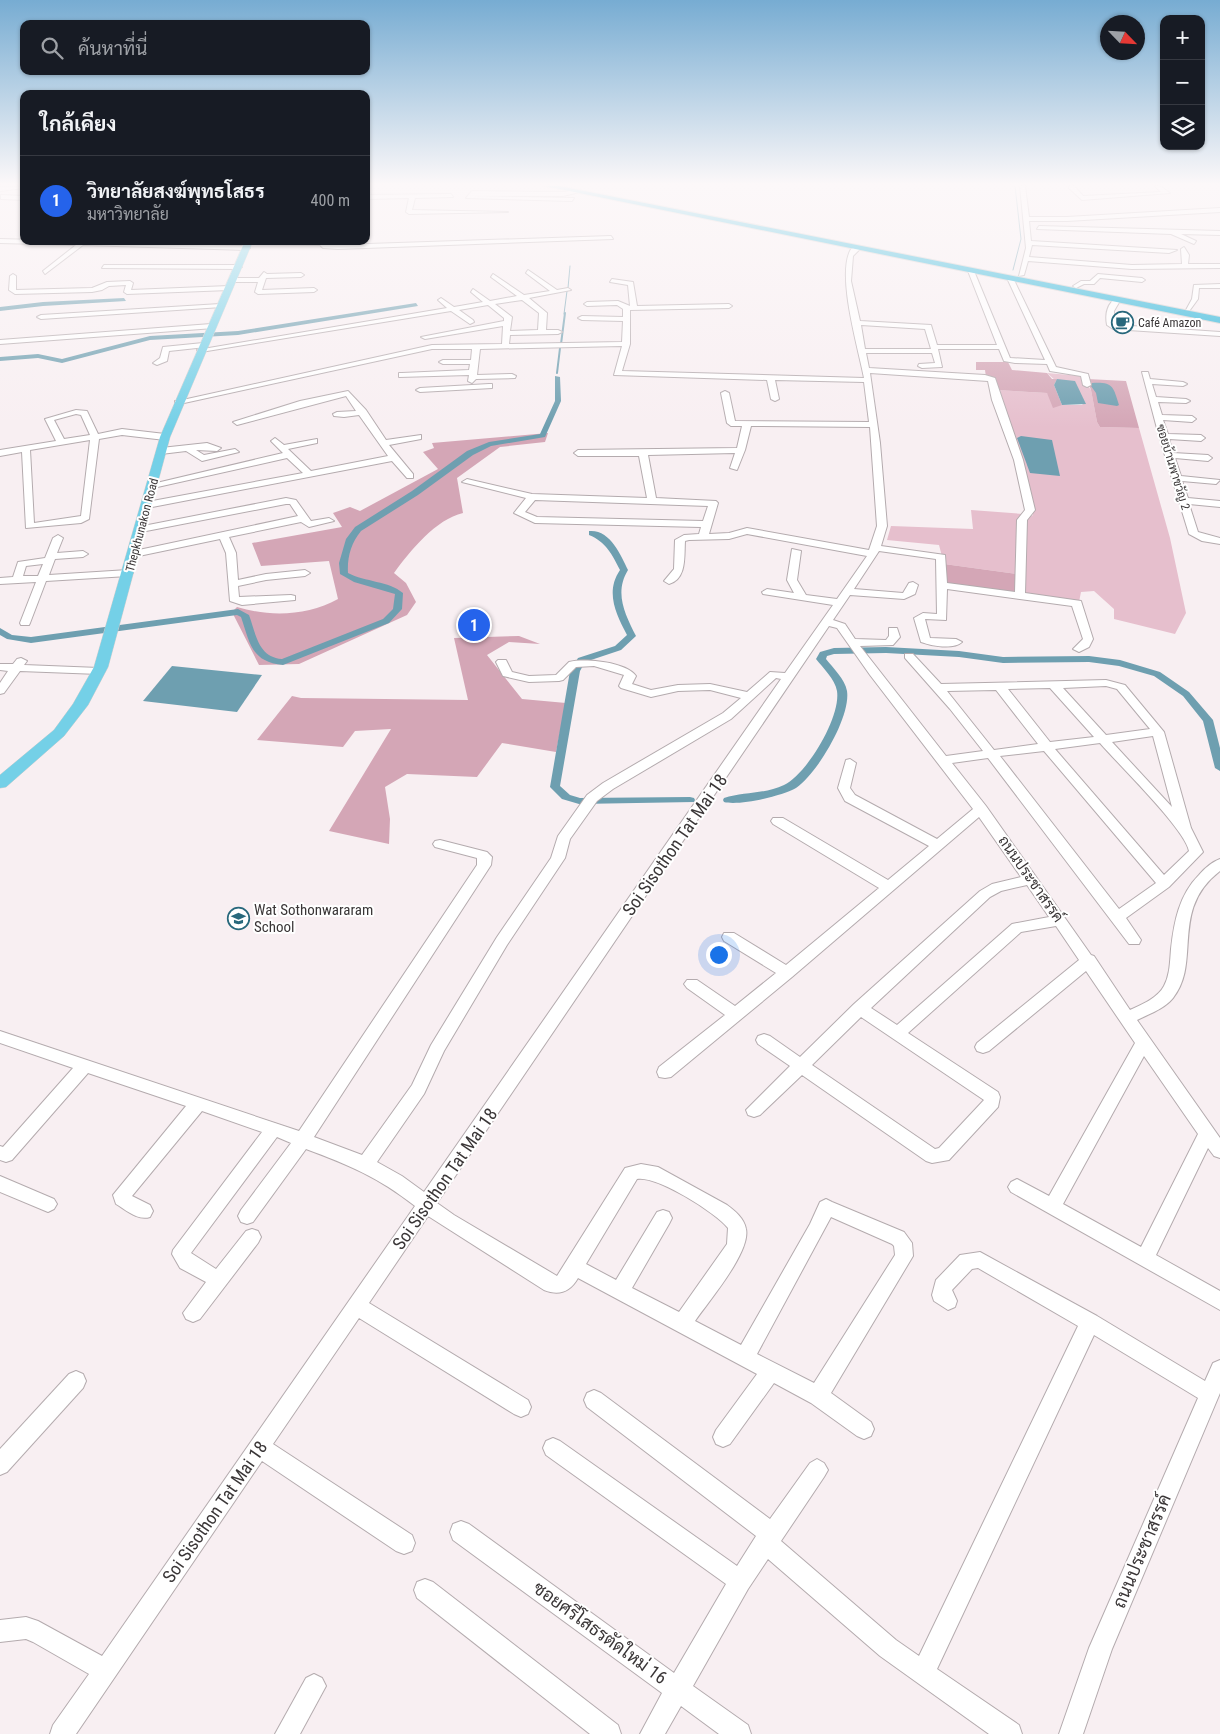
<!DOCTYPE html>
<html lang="th">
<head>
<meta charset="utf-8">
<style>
	:root { --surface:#171b24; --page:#20242c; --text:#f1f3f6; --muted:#9ea1a6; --line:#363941; --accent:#2563eb }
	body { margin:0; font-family:"Roboto Condensed",Sarabun,sans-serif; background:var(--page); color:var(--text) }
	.controls { position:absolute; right:15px; top:15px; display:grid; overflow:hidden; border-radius:10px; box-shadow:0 1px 4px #0004 }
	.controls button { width:45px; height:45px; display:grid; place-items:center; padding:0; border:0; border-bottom:1px solid var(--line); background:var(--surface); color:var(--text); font:25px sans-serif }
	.compass { position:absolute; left:1100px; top:15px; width:45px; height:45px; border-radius:50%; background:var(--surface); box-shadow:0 1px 4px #0004; rotate:115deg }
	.you { position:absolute; left:718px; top:954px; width:18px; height:18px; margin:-12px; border:4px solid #fff; border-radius:50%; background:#1a73e8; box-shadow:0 0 0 8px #1a73e833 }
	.badge { display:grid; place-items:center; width:32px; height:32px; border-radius:50%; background:var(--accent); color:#fff; font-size:16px; font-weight:700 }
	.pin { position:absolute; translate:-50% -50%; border:2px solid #fff; box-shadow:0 1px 5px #0006 }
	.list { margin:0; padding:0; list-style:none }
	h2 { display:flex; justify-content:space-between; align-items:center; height:65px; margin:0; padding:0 20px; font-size:21px }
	h2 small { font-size:16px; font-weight:400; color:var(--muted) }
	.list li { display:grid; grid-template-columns:32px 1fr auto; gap:15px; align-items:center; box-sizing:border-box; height:90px; padding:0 20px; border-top:1px solid var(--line) }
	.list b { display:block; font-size:19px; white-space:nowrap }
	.list p { margin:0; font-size:16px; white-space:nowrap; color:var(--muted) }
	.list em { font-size:16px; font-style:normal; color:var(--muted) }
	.icon { flex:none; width:28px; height:28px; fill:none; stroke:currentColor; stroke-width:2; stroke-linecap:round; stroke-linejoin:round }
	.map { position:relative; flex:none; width:1220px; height:1734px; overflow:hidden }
	.search { position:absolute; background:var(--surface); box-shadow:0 1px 4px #0004; left:20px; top:20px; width:350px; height:55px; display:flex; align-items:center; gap:12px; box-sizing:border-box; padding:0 18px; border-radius:10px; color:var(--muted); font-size:19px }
	.panel { position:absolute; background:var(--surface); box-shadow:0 1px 4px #0004; left:20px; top:90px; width:350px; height:155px; border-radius:10px }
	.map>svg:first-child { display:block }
	.green { fill:#e6bfcd }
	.forest { fill:#d4a6b6 }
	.water { fill:#6e9fb0 }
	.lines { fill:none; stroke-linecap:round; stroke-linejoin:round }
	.stream-far1 { stroke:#6e9fb0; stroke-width:1 }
	.stream { stroke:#6e9fb0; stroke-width:2 }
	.canal { fill:#6e9fb0; fill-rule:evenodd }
	.minor-casing { stroke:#b4abae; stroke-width:2 }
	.major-casing { stroke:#d0cfcf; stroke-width:1 }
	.highway-casing { stroke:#d0cfcf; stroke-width:2 }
	.minor { fill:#fff; fill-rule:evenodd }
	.major { fill:#74d0e7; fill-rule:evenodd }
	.highway { fill:#17b0d7; fill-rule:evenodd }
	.labels { text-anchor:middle; stroke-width:4; stroke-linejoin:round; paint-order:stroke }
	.far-poi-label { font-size:12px; fill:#3a3637; stroke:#fff; text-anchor:start }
	.far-street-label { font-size:12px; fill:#3a3637; stroke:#fff }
	.street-label { font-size:15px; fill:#3a3637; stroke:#fff }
	.poi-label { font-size:15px; fill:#3a3637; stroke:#fff; text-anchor:start }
	.near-street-label { font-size:18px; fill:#3a3637; stroke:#fff }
</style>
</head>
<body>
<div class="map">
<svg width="1220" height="1734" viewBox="0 0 1220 1734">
	<rect width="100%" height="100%" fill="#f8eff2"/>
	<g class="green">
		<path d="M1047,373L1081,376L1091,390L1097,422L1100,427L1139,428L1170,538L1186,613L1175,634L1114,619V609L1094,591L1081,592L1079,602L1023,595L1025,520L1033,515L1032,496L1027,477L996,390L1047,393L1059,405H1083Z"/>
		<path d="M971,510L1023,514L1017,574L944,564L939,545L887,540L891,526L973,529Z"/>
	</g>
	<g class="forest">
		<path d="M976,362H1008L1012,370L1047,373L1052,379H1057L1054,385L1062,405L1053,408L1047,393L996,390L986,377L985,370H976Z"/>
		<path d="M1087,379L1126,381L1139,428L1100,427L1097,422L1091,390Z"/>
		<path d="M548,433L545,442L500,447L457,478L463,513C436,519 410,551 394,573L406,583L416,602L407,615L299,664L259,665L232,612L237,607C270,617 307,616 338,599L329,561L261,566L252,543L342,527L333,513L350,507L360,511L438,469L423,452L434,448L432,443Z"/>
		<path d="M944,564L1017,574L1015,595L944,584Z"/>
		<path d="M519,636L540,644L509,642L487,655L522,699L566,703L556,752L502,743L477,777L407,774L385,787L390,819L389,844L329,831L391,729L355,731L343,747L257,740L292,696L301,698L468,700L454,638Z"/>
	</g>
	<g class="water">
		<path d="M1057,379L1075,381L1086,404L1062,405L1054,385Z"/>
		<path d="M1092,383C1113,382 1113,386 1119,405L1117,406L1098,403L1096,393L1091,386Z"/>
		<path d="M1021,436L1052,440L1060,476L1030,473L1017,438Z"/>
		<path d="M172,666L262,675L237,712L143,701Z"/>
	</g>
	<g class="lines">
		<g class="stream-far1">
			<path d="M1013,270L1021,239L1015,186"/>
			<path d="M568,288L570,266"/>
			<path d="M564,314L567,291"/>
		</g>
		<g class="stream">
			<path d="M561,344L565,313"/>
			<path d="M557,373L560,348"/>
		</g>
		<g class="canal">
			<path d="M124,298L126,301L43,306L0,311V307L43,302Z"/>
			<path d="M416,303L418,306L238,335L150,340L62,363L38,358L0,361V357L38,354L62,359L150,336L238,331Z"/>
			<path d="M555,376L560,377L561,401L545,437L491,446L473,455L418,495L361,531C351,543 347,558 348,573C365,582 389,581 403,593L402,609L389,623L283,665C251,662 250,643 241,617L237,615L31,643L7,639L0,635V628L12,635L31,637L238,609L249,615C256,634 258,657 282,659L383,619L393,609L395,594L354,582L340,574L339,563L346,539L355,527L412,491L467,451L489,442L540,434L555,401Z"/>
			<path d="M589,531C610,529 621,555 628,570C614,593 625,614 636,636L621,650L585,662L580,671L560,786L570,795L580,798L690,797L694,798L695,800L694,802L579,804L562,799L550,787L570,671L578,658L615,646L627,635C616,614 605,592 620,570C612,554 606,542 589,535Z"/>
			<path d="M886,647L959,651L1003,657L1089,656L1120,660L1160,672L1189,692L1213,720L1220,748V771L1215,768L1203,721L1183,696L1154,676L1119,666L1089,662L1003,663L959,657L886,653L834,654L827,656L826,659C833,668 845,679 847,691C851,717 817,774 796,788C782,796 739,806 724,802L723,800L724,798C744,792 765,794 784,785C807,774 841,717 837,691C835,679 823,668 816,659L820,652L834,648Z"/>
		</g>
		<defs>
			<g id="minor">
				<path d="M24,186V188L0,191V187Z"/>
				<path d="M1020,186H1025L1029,217H1067L1220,208V212L1067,221H1029L1031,241L1177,250L1169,253L1032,245L1029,257L1132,265L1182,264L1181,249L1184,247L1189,255L1188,264H1220V268L1132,269L1028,261L1024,275L1019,276L1026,248Z"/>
				<path d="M1070,186H1075V187L1083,196L1161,192L1155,186H1160L1170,193L1082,200L1069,188Z"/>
				<path d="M580,190V192L563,196H473L574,198L572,201L466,198L472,191L563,192Z"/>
				<path d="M451,194L453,197L415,198L412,210L508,212L409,214L406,212L409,198L366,199V195Z"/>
				<path d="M1,195L24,196V200L1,199Z"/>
				<path d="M1039,226L1220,231V235L1181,234L1196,241L1194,244L1171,234L1037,229Z"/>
				<path d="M611,236L613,239L338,249L323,248L320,245L249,244L246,242L327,241L326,244L338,245Z"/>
				<path d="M0,239L247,246L250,248L247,250L83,245L45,274L43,271L76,245L0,243Z"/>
				<path d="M858,246L861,248L853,256L851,281L860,321L931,325L937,345H997L968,271L971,269L974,271L1010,358L1045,360L1007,278L1010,276L1013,278L1056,367L1088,374L1091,385L1087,387L1083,385L1081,376L1050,371L1047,364L1015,363L1004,361L999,349H938L942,367L922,368L918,366L919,364L935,363L932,353H866L869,368L985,375L995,378L1023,460L1035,510L1027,520L1025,593L1081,601L1093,639L1089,647L1079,652L1073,649L1083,639L1072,606L947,589L946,620L925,619L930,638L956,639L962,642C953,650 932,646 921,642L914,618L923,613L937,614L936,559L879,551L854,589L903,593L909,583L913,582L918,585L915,594L904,599L850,595L833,620L845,624L855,639L886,640L889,636V628H897L900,637L893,645L860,646L946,756L983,751L950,709L905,658V654H913L941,684L1106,680L1125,685L1164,732L1191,828L1203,852L1169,887L1126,918L1141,940L1139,944H1129L988,758L952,763L986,806L1091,955L1094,956L1130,1010C1141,1005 1158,998 1164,986C1170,975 1170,961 1171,949C1174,922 1179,895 1199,875C1204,869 1212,862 1220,859V871C1169,910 1202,962 1173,998C1164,1009 1149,1014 1137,1020L1220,1138V1158L1214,1156L1208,1148L1156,1255L1220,1291V1310L1011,1192L1008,1187L1011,1182L1017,1179L1049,1196L1135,1043L1086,971L989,1051L983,1053L977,1051L975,1047L977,1043L1079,960L1056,926L1021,932L908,1033L998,1092L1000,1097L998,1107L949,1160L932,1163L926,1161L802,1075L760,1115L754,1117L748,1115L746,1110L790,1066L758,1044L756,1040L758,1036L764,1034L770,1036L800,1057L854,1004L980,891L992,884L1021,877L979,817L792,977L671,1077L665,1078L659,1077L657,1072L659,1067L725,1015L687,988L684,984L687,980H697L735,1006L776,973L724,941L722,937L724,933H734L786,965L879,888L773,824L771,821L773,818H783L888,880L929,846L845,801L838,788L846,760L850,759L856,763L850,788L855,795L937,839L973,809L870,675L837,628L829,626L437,1203L454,1215L557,1276L625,1168L641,1164L658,1167L727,1205C735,1211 744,1218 746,1229C751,1252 708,1302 695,1321L741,1345L810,1224L820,1202L826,1199L832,1202L904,1232L912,1243L913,1256L831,1393L871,1422L874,1429L871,1436L864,1439L857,1436L811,1403L774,1383L730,1444L723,1447L716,1444L713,1437L716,1430L757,1374L578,1278C570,1292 559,1296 544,1290L428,1216L369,1303L528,1400L531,1407L528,1414L521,1417L514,1414L359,1318L273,1444L412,1535L415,1543L412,1551L404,1554L396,1551L262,1461L76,1734H50L53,1725L89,1674L33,1642L26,1639L0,1642V1620L26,1617L38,1621L102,1656L415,1206C378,1177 349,1165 306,1149L253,1222L247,1224L241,1222L238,1216L241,1210L291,1143L277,1137L191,1253L216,1269L246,1231L252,1229L258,1231L261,1237L258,1243L200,1319L193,1322L186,1319L183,1313L206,1282L180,1268L172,1254L173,1250L262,1132L202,1111L132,1196L150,1205L153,1211L150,1217C138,1221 126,1210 116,1204L113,1195L186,1106L88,1073L12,1160L6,1162L0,1160V1146L3,1147L73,1068L0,1043V1031L299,1131L477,865V858L435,847L433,844L435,841L440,840L487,852L492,857L491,865L314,1137L362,1155L412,1085L431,1045L497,937L551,858L558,836L587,795L603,783L723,713L741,698L710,690L678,691L651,697L621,688L619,686L624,675L594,666L576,667L563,680L559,681L529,682L503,676L496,662L498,660H506L512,672L529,676L556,675L569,662C585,658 626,662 636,676L632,684L651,690L678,685L710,684L747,692L770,672L785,673L833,605L763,594L762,592L767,589L794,593L787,580L792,549L801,551L797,580L806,595L837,599L867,556L747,534L729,539L689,540L685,541C684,556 687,579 669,584L664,581L674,569L675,540L684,535L699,534L701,527L535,523L514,513L526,498L462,482L467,479L532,494L647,498L639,456H578L574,453L578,450L737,448L742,426H731L727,423L721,393L725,391L729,393L735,421L869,422L864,382L775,380L779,399L775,401L771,399L767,380L614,375L622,346L480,349L477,375L512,374L516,376L515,378L476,379L472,383L468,381L469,375L399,377V373H402L469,370L470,364H443L439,362L443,360H471L472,349H432L175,405V401H178L432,345L502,344L503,326L425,339L421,337L504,321V318L488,305L459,310L473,320L474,322L470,324L451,311L201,352L197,350L447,308L438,300L441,298L454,307L483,302L471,292L473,289L490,301L517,296L491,277L493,274L524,295L550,291L526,273L528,270L557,290L568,288L571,290L529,298L547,313L546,330H558L562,332L558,334L510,335L509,344L622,342L623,321L582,320L578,318L582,316L623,317V309L617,305L587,306L584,304L587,302L618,301L630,306L628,285L610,282L612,279L633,282L637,306L729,304L732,306L729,308L630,310V344L622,371L864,378C858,347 836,274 851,249ZM522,300L539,313L538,330L510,331L512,317L495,304ZM861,325L925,329L931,349H865ZM870,373L988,381L992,400L1014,460L1025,510L1017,520L1015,592L947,583L945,555L881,546L887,526L880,443ZM751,426L870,427L877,526L869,550L747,528L729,533L709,534L718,503L716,501L656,498L648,455L735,453L730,468L737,470L745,450ZM535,500L708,506L703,521L537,517L525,512ZM776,678L781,679L424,1192L402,1176L377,1162L424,1094L444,1051L507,945L565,858L570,839L597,801L613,789L731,719ZM1106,686L1117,689L1150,729L1106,735L1063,688ZM1050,688L1094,737L1050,742L1008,689ZM996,690L1038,744L994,750L947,691ZM1153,736L1172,807L1112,742ZM1100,743C1118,764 1185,829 1189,851L1164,875L1055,749ZM1044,751L1156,883L1119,909L1000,756ZM1027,885L1049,917L1012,924L897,1025L871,1008L990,897L1001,891ZM861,1017L984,1100L939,1148L935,1149L812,1065ZM1144,1056L1198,1134L1141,1247L1063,1204ZM637,1179C656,1175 715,1212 728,1228L727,1244L679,1312L632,1288L669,1224L672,1218L669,1212L663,1210L657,1212L616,1280L586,1264ZM831,1217L892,1244L894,1246L895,1255L814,1383L757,1354Z"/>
				<path d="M104,265H239L242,267L239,269L102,268Z"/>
				<path d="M264,272L267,274L301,273L304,275L301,277L266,278L262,290L314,288L317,290L314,292L258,294L255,292L258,282H232L229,280L232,278H259Z"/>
				<path d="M13,274L16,276V290L92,288L107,282L130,281L133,283L131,290L229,286L232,288L229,290L127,294L124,292L126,285L109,286L102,290L92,292L15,294L9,290L10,276Z"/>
				<path d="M1098,274L1142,278L1145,280L1142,282L1100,278L1094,284H1084L1076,288L1073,286L1081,281H1090Z"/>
				<path d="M1220,284V288H1199L1198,299L1190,310H1186L1192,299L1194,285Z"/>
				<path d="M1118,297L1121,299L1114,311V324L1117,325L1220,332V336L1113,329L1107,325C1105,314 1107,303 1118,297Z"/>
				<path d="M220,304L222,307L41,319L37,317L41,315Z"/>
				<path d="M211,324H214V328L0,344V340Z"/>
				<path d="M203,343H206V347L169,351L167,361L157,365L153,363L160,358L163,347Z"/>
				<path d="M1142,372H1148L1150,379L1183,382L1187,384L1183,386L1152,384L1156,397L1186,399L1190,401L1186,403L1158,402L1162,415L1192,416L1196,419L1192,422L1163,420L1168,434L1201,435L1205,438L1201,441L1169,439L1173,453L1208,455L1212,458L1208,461L1175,458L1181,476L1220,480L1216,484L1182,481L1188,498L1220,501V507L1189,504L1198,532L1220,538V544L1202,541L1189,534L1159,436Z"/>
				<path d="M489,384H492V388L420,392L416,390L420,388Z"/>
				<path d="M348,391L366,410L386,440L421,435V439L389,445L413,474V478H407L392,461L147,508L142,505L147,502L303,473L287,458L153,488L148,485L283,453L271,441L275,438L284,445L317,439V443L288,449L311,471L388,456L359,415L344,417L334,416L333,414L337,412L356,411L346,396L237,425L233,422L300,401Z"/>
				<path d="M76,410L87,411L98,434L122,429L165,434L169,437L165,440L122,435L99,439L89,519L81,523L26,528L22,452L0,456V450L56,441L45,419ZM76,414L81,415L90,435L64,439L54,420ZM90,440L81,516L34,523L30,450Z"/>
				<path d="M207,443L221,448L217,451L196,450L204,455L235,449L239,452L202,461L186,451L161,454L157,451L161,448Z"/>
				<path d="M286,498L296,500L311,521L329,518L334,521L309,527L301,522L229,537L236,553L238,580L266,574L305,570L310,573L305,576L266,580L238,586L239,597L291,595L295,596V600L242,605L230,601L226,553L220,539L134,557L129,554L134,551L298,516L290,504H286L141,532L136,529L138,527Z"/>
				<path d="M58,535L63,538L57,553L83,551L88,554L83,557L55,559L49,575L128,570L133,573L128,576L46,581L30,623L29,625H21L20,623L36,582L0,584V578L13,577L18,562L45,558L53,538ZM43,564L38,576H23L26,566Z"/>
				<path d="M21,658L27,661L24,665L99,668L105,671L99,674L20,671L4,693L0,694V683L8,671L0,670V664H13L17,659Z"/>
				<path d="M0,1176L54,1199L57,1204L54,1209L48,1212L0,1192Z"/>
				<path d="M980,1252L1097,1316L1205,1381L1213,1363L1220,1360V1393L1112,1649L1083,1734H1059L1089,1648L1198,1398L1094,1335L937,1669L1019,1725L1022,1734H989L880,1656L768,1559L748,1589L693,1686L748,1725L751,1734H719L681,1706L665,1734H640L662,1693L453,1540L450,1532L453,1524L461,1521L469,1524L674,1673L726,1584L546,1455L543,1448L546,1441L553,1438L560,1441L737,1566L756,1536L587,1407L584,1400L587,1393L594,1390L601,1393L770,1519L810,1463L817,1459L824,1463L828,1470L824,1477L781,1541L896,1640L919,1656L1078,1326L978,1268L972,1269L952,1290L957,1301L955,1307L948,1310L934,1301L932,1295L936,1280L960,1255Z"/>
				<path d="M76,1371L83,1374L86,1381L83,1388L7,1472L0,1475V1449L69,1374Z"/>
				<path d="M425,1579L433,1582L618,1725L621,1734H590L417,1598L414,1590L417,1582Z"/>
				<path d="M314,1674L322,1678L326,1686L300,1734H275L306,1678Z"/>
			</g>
			<path id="major" d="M245,241H253L170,437L108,667L88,705L64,736L6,787L0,788V775L54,730L73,704L94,667L160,437Z"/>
			<path id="highway" d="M545,186H559L1220,317V323Z"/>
		</defs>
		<use href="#minor" class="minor-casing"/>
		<use href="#major" class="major-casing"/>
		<use href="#highway" class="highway-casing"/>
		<use href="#minor" class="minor"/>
		<use href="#major" class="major"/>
		<use href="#highway" class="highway"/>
	</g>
	<linearGradient id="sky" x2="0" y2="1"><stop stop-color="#77acd2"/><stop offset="0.43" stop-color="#fcf8f9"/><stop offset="1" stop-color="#fcf8f9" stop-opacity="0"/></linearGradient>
	<rect width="1220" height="428" fill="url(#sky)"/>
	<defs>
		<symbol id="cafe-ring" viewBox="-11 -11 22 22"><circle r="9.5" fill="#fff" stroke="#28687c" stroke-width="1.5"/><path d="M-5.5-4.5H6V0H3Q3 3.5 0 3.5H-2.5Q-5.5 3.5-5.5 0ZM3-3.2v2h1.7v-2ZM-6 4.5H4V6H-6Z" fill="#28687c"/></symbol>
		<symbol id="school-ring" viewBox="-11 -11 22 22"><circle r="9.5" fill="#fff" stroke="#28687c" stroke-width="1.5"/><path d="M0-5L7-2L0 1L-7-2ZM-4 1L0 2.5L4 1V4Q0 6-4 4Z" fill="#28687c"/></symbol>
	</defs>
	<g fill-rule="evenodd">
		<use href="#cafe-ring" x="1110" y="310" width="25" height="25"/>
		<use href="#school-ring" x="226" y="906" width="25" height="25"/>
	</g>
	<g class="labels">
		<g class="far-poi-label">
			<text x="1138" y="327">Café Amazon</text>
		</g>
		<g class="far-street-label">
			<text transform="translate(1173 467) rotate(73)" y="4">ซอยบ้านพาขวัญ 2</text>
			<text transform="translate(142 525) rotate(-75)" y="4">Thepkhunakon Road</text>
		</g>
		<g class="street-label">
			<text transform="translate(1031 879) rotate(55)" y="5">ถนนประชาสรรค์</text>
		</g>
		<g class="poi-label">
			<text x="254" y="915">Wat Sothonwararam<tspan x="254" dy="17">School</tspan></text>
		</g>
		<g class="near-street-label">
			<text transform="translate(675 845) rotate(-55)" y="6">Soi Sisothon Tat Mai 18</text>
			<text transform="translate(445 1179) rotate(-55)" y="6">Soi Sisothon Tat Mai 18</text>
			<text transform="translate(215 1512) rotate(-55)" y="6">Soi Sisothon Tat Mai 18</text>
			<text transform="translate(1142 1551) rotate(-67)" y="6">ถนนประชาสรรค์</text>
			<text transform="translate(600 1633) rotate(36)" y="6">ซอยศรีโสธรตัดใหม่ 16</text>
		</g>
	</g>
</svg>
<div class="controls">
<button>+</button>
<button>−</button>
<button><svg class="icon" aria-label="layers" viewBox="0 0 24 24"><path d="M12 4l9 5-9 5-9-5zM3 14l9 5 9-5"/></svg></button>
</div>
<svg class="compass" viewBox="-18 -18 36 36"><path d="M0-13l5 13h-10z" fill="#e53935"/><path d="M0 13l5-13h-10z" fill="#9ea1a6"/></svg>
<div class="you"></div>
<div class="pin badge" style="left:474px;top:625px">1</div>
<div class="search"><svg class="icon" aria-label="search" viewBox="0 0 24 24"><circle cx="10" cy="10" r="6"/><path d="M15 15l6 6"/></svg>ค้นหาที่นี่</div>
<section class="panel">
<h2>ใกล้เคียง<small></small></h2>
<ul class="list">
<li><span class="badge">1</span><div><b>วิทยาลัยสงฆ์พุทธโสธร</b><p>มหาวิทยาลัย</p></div><em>400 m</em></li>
</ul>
</section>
</div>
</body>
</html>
